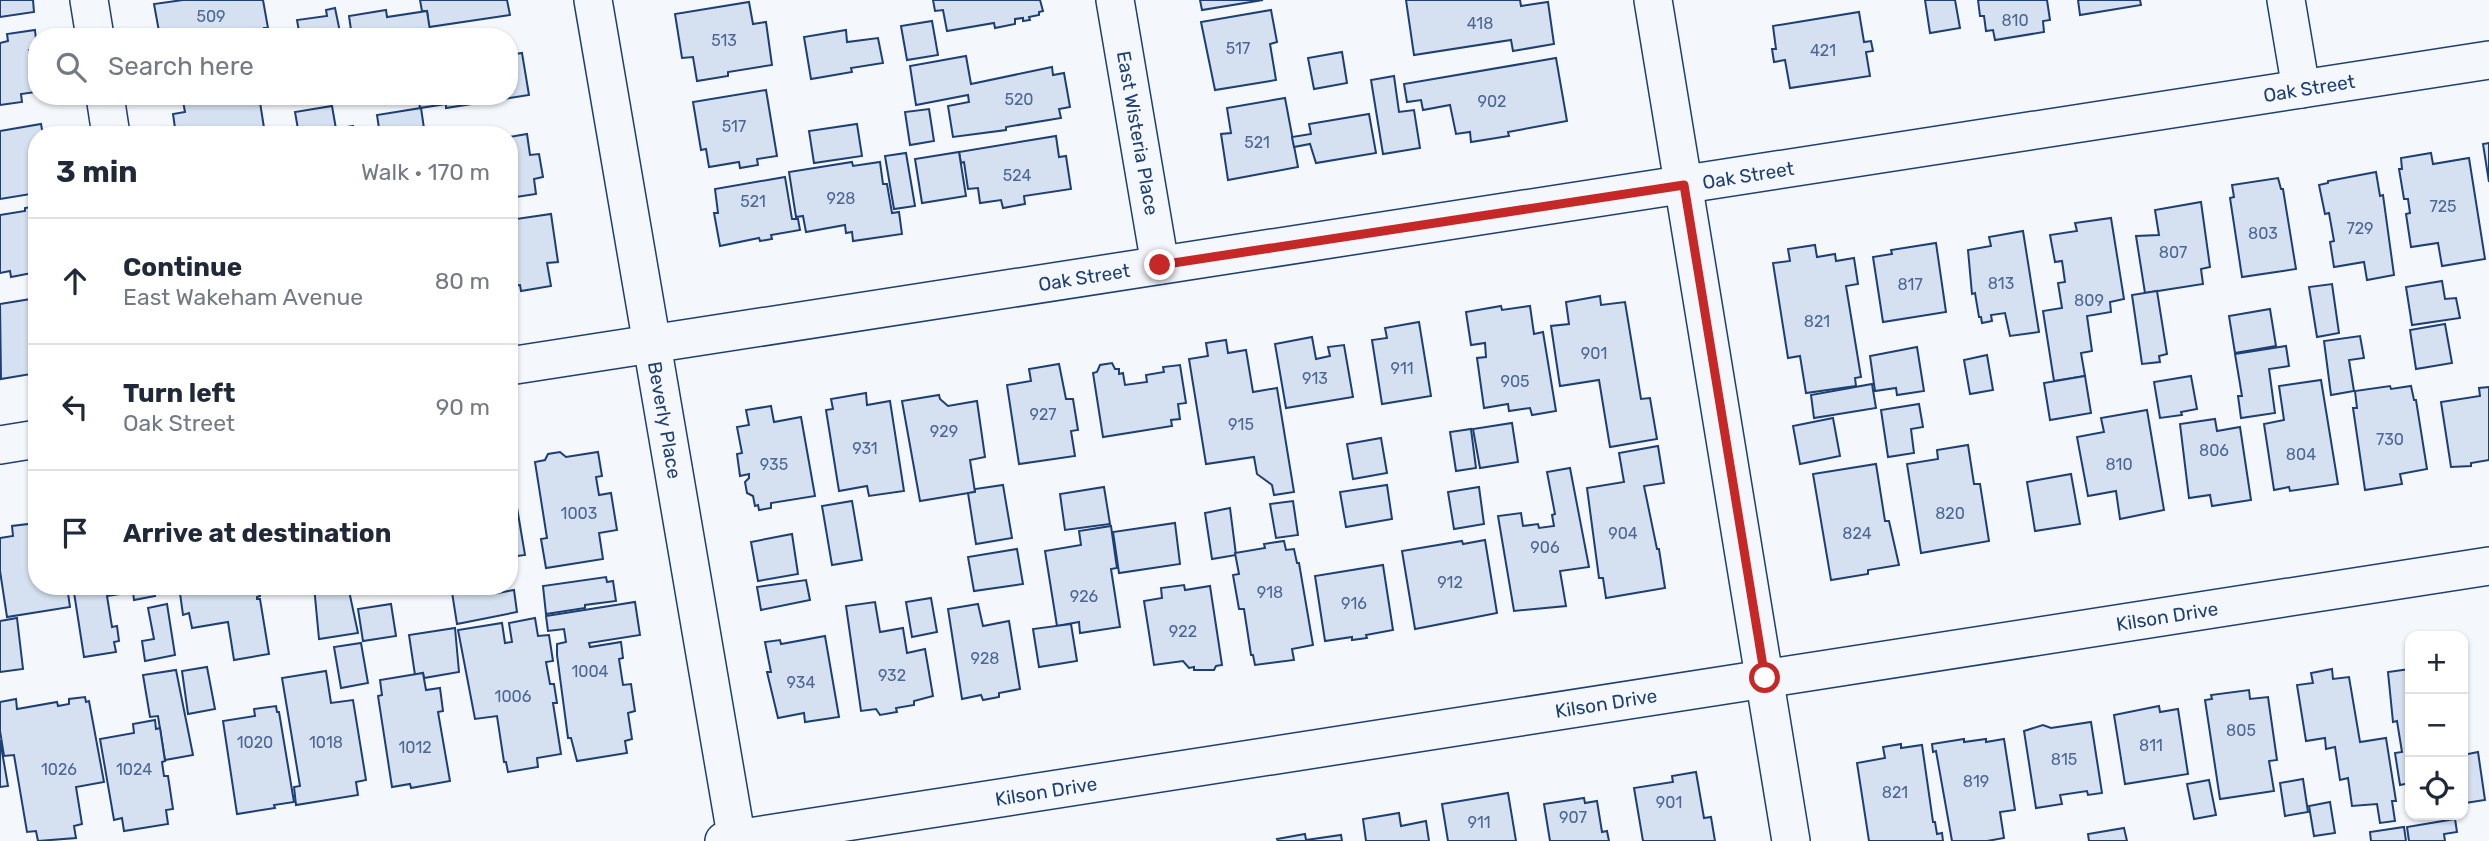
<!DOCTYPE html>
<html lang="en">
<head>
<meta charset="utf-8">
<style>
	:root { --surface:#fff; --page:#f6f6f7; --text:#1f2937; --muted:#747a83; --line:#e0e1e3 }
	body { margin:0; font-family:Rubik,sans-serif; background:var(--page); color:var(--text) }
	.controls { position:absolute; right:21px; bottom:21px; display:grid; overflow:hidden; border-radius:14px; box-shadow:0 2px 5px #0004 }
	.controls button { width:63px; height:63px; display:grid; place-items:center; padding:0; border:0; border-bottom:2px solid var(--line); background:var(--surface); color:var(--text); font:35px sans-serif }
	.stop { position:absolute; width:21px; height:21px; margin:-16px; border:5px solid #c62828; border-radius:50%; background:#fff }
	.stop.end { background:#c62828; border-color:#fff; box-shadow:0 2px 7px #0008 }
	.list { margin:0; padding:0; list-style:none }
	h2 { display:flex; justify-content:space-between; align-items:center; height:91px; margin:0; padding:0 28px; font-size:30px }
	h2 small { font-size:23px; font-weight:400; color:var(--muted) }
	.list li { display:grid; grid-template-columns:46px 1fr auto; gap:21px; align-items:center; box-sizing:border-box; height:126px; padding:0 28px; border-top:2px solid var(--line) }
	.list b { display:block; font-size:26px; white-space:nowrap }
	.list p { margin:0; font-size:23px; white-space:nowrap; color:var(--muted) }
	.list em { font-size:23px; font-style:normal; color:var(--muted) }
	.icon { flex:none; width:38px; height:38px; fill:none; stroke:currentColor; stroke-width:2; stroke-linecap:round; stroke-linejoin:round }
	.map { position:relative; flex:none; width:2489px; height:841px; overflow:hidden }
	.search { position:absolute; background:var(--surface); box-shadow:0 2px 5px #0004; left:28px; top:28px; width:490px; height:77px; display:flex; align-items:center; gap:18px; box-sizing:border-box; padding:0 24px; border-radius:28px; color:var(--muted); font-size:26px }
	.panel { position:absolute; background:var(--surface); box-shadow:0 2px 5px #0004; left:28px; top:126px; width:490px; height:469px; border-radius:28px }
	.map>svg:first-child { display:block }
	.building { fill:#d5e0f0; stroke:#1d3f73; stroke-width:2 }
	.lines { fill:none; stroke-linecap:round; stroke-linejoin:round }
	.minor-casing { stroke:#1d3f73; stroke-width:40 }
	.minor { stroke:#f4f7fb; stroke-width:37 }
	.route { stroke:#c62828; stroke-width:9 }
	.labels { text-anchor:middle; stroke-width:5; stroke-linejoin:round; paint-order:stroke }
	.number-label { font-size:16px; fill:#4b6792 }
	.street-label { font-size:19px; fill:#1d3f73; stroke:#f4f7fb }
</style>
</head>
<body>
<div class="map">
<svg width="2489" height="841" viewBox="0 0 2489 841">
	<rect width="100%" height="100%" fill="#f4f7fb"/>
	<g class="building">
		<path d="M0,0H33L34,12L0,17Z"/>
		<path d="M183,0H263L268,28H264L266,37H160L154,4Z"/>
		<path d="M420,0H507L510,15L429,27L427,11H422Z"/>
		<path d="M933,0H1040L1043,11L1039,12V15L1029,17L1030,20L1023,21V18L1015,19V24L995,28L994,23L947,31L943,10L935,11Z"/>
		<path d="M1200,0H1263L1202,10Z"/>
		<path d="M1406,0H1520L1521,6L1548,2L1554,44L1513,51L1511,40L1414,55Z"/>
		<path d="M1925,0H1955L1960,28L1930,33Z"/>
		<path d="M1978,0H2047L2050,20L2043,21L2044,32L1995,40L1993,30L1986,31L1984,16H1980Z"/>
		<path d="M2078,0H2140L2141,5L2080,15Z"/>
		<path d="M749,2L753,24L766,22L772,65L728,72V76L697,81L693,57L682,58L675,14Z"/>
		<path d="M335,8L341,37H300L297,20L327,16L326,10Z"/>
		<path d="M386,10L387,17L427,11L431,37H352L349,16Z"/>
		<path d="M1271,10L1277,42L1270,44L1276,80L1215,90L1201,22Z"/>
		<path d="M1859,12L1864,42L1871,41L1873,51L1866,52L1870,76L1790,88L1785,60L1774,62L1772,49H1776L1773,26Z"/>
		<path d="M932,21L938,55L907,60L901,26Z"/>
		<path d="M35,30L37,49L29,50L36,92L21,94L22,102L0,105V43L8,41L7,34Z"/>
		<path d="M846,30L847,42L878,38L883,63L851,68L852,72L811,79L804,37Z"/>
		<path d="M1342,52L1347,83L1314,89L1308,58Z"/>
		<path d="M522,53L529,95L446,108V104L420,108L418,96H509V55Z"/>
		<path d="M966,56L971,84L1052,67L1053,75L1064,73L1070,107L1059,109L1061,118L1006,127V130L953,137L948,106L969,102L968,95L916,105L910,66Z"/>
		<path d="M1556,58L1567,121L1508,132L1509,136L1471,142L1470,132L1456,134L1450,105L1423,110L1421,100L1407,102L1404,84Z"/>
		<path d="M1394,76L1399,112L1414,110L1420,148L1383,154L1371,80Z"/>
		<path d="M766,90L777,156L757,159L758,165L740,168L739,162L709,167L706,149L701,150L693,102Z"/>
		<path d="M182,96H259L265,134L176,135L173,114L185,112Z"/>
		<path d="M1285,98L1298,167L1228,180L1221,134L1231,133L1227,108Z"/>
		<path d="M332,106L336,129L353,126L354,135H299L295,112Z"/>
		<path d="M421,108L425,135H380L377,115Z"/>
		<path d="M929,109L934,141L910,145L905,112Z"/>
		<path d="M1369,114L1376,153L1316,163L1310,144L1294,147L1292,137L1311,134L1309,124Z"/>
		<path d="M41,124L43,135H37V193L0,199V131Z"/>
		<path d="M857,124L862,156L814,163L809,131Z"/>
		<path d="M527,134L530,155L539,154L543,177L534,179L536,194L509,198V137Z"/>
		<path d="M1056,136L1059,157L1066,156L1071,189L1024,196L1025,204L1003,208L1001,200L980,203L978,188L968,189L964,162L961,163L959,152Z"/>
		<path d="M2489,143V182L2483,144Z"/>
		<path d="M959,152L966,196L922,203L915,159Z"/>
		<path d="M906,153L915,206L894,209L885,156Z"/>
		<path d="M2431,153L2433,164L2469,158L2485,259L2442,266L2438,243L2411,247L2406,214L2410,213L2408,199H2404L2399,169H2402L2401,158Z"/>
		<path d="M852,162L853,166L880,162L883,184H887L892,213L899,212L902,234L853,241L852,232L846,233L845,225L806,232L803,216L796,217L789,172Z"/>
		<path d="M2376,172L2380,196L2383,195L2394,275L2367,280L2364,262L2334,267L2330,242L2334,241L2329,213L2325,214L2319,185L2328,183V181Z"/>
		<path d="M785,177L792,219H798L800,230L771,235L772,239L760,241L759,238L720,246L714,213H718L715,189Z"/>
		<path d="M2278,178L2281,189H2283L2296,269L2242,277L2230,198L2234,197L2232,185Z"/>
		<path d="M2201,202L2210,267L2201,269L2203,284L2145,293L2136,236L2159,235L2155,210Z"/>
		<path d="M37,206V272L11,277L10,271L0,273V215L25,211V208Z"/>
		<path d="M551,214L558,262L547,263L551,286L521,291L520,285L509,286V220Z"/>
		<path d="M2111,218L2124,299L2110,302L2111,312L2087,316L2092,351L2081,353L2085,376L2054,381L2043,311L2062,308L2058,283L2065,282L2062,261L2055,262L2050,235L2077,231L2075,223Z"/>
		<path d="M2023,231L2039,332L2010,336L2005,313L1991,315L1992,321L1982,323L1981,317H1979L1975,293L1972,294L1968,250L1991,246L1989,237Z"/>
		<path d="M1936,243L1946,312L1883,322L1873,257L1892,254L1891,250Z"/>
		<path d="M1815,245L1817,257L1835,254L1836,261L1854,258L1858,284L1846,286L1861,377L1855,378L1856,386L1806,393L1800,356L1788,358L1773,263L1790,261L1788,249Z"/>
		<path d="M2442,281L2445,299L2456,298L2460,318L2412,325L2406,287Z"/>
		<path d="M2332,284L2339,333L2317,337L2309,287Z"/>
		<path d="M2157,291L2167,354L2159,356L2160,362L2142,364L2132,295Z"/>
		<path d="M1600,296L1601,305L1625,302L1641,399L1650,398L1657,439L1610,447L1599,380L1560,386L1551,326L1569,324L1566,302Z"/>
		<path d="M37,298V351H35L37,373L1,379L0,304Z"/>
		<path d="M1501,306L1502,310L1530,306L1534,334L1543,332L1556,411L1532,415L1530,408L1509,411L1508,404L1484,408L1477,358L1486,357L1485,343L1471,345L1466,312Z"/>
		<path d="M2270,309L2276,346L2235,353L2229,316Z"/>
		<path d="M1419,322L1431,396L1382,404L1372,340L1387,338L1385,328Z"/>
		<path d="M2445,324L2452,363L2416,369L2410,330Z"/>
		<path d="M2360,336L2364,358L2349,360L2354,391L2331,395L2324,341Z"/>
		<path d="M1312,337L1316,359L1330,356L1328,347L1344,345L1353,397L1286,408L1275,344Z"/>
		<path d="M1226,340L1228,353L1246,350L1253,392L1277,388L1294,492L1274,495L1272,485L1257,474L1254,457L1206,464L1189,359L1208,356L1206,343Z"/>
		<path d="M2286,346L2289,366L2269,369L2275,413L2241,418L2238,396H2242L2235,354Z"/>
		<path d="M1917,347L1924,391L1897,395L1896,388L1875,391L1870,356Z"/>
		<path d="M1987,355L1993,390L1970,394L1964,360Z"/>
		<path d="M1112,363L1115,369H1119V374L1123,373L1125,385L1147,382L1146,375L1164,372L1163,367L1180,365L1186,403L1178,404L1180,419L1171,420L1172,426L1103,437L1093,373L1097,372L1100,365Z"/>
		<path d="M1059,364L1066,399H1073L1078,430L1071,431L1075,456L1019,464L1007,385L1031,381L1029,369Z"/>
		<path d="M2085,376L2091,413L2050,420L2044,383Z"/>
		<path d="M2191,376L2197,409L2181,412L2182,415L2160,418L2154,382Z"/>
		<path d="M2321,380L2338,484L2290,491L2289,487L2274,490L2264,424L2284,420L2279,386Z"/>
		<path d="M1872,384L1876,408L1814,418L1811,395Z"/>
		<path d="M2390,386L2391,389L2411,386L2414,400H2416L2427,469L2400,474L2402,484L2365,490L2353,408H2357L2355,391Z"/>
		<path d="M2489,387V460L2471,463V466L2451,467L2441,402L2480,396L2479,388Z"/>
		<path d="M866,393L867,405L890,401L904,491L869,496L867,486L839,491L826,410L833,409L831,399Z"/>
		<path d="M939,395L940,399L948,406L977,401L985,457L970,460L975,492L920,501L902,401Z"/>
		<path d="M1919,404L1923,427L1911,429L1914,453L1888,457L1881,410Z"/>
		<path d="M771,406L774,422L801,417L815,496L771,503V508L759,510L758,505L755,506L753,496L747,493L745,482L749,478V474L740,476L737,454L742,453L737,427L749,425L746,410Z"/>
		<path d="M2147,410L2164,510L2120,519L2116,491L2088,496L2077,437L2104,432L2101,418Z"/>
		<path d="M1833,418L1840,456L1800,464L1793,426Z"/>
		<path d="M2215,419L2217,431L2240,427L2251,500L2212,506L2210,495L2189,498L2180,424Z"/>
		<path d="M1512,423L1518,462L1480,468L1473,429Z"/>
		<path d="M1471,429L1476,468L1456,471L1450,432Z"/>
		<path d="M1381,438L1387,473L1353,479L1347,444Z"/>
		<path d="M1968,445L1974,484H1980L1989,541L1921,553L1907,464L1938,459L1937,450Z"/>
		<path d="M1658,446L1664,483L1644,486L1657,549H1659L1665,588L1606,598L1603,578H1599L1587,488L1624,482L1619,453Z"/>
		<path d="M560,452L566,457L598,452L602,476L596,477L599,495L611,493L617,530L599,533L603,559L546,568L541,539L547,538L535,462L545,460L548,454Z"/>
		<path d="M509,460L525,555L509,557Z"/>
		<path d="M1876,464L1885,521H1889L1899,565L1868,570V574L1831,580L1813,474Z"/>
		<path d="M1570,468L1589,567L1560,571L1566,606L1514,611L1498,516L1521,513L1523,526L1538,524L1539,528L1554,526L1552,515L1555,514L1547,472Z"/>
		<path d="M2071,474L2080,524L2035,531L2027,482Z"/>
		<path d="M1003,485L1012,538L976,544L968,493L975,492V489Z"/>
		<path d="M1387,485L1392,519L1346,527L1340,492Z"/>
		<path d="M1104,487L1110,524L1065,530L1060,494Z"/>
		<path d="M1479,487L1484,524L1454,529L1448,492Z"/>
		<path d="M852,501L862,560L832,565L822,506Z"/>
		<path d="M1293,501L1298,535L1276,538L1270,504Z"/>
		<path d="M1230,508L1236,555L1212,559L1205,513Z"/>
		<path d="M37,523V586H67L70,607L7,617L0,571V538L13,536L12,526Z"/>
		<path d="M1175,523L1180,564L1119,573L1113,532Z"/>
		<path d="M1111,526L1117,568L1111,569L1120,627L1080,633L1079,622L1057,626L1045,551L1081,545L1079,531Z"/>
		<path d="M792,534L798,574L758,581L751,542Z"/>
		<path d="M1485,540L1497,613L1415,629L1402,551L1462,541L1463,544Z"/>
		<path d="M1284,541L1286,550L1294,549L1297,563H1299L1313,645L1292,649L1294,660L1255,665L1253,655H1251L1244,609H1239L1233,575L1239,574L1235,553L1265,548L1264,544Z"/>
		<path d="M1017,549L1023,584L974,591L968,557Z"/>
		<path d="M1383,565L1393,630L1366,635L1367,638L1352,640V637L1325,641L1315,576Z"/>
		<path d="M606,577L607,582L613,581L616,601L585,605V608L546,614L543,586Z"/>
		<path d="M806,580L810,600L761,610L757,587Z"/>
		<path d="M1184,585L1185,590L1210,586L1222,665L1216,666L1214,670H1194V667L1189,668L1183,661L1154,665L1144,601L1162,598L1161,588Z"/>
		<path d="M73,586H153L155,596L134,600L133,592L107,596L112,627L117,626L119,641L114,642L116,652L84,657Z"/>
		<path d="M179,586H258L260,596L257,597V599H260L269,654L234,660L228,622L192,628L189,613L183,615Z"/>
		<path d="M314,586H348L358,633L319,639Z"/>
		<path d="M451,586H496L497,593L514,590L517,612L457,624Z"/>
		<path d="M931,598L937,632L912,637L906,602Z"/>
		<path d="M635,602L640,635L589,643L590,647L621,642L623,658L619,659L623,685L631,684L635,711L628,713L632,739L625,741L627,753L577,761L571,738H568L557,655V644L566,642L564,629L548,631L546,616Z"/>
		<path d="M875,602L880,632L903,628L907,653L925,649L933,696L914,701V705L896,708L897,712L880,715L876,709L861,711L846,606Z"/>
		<path d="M167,604L175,655L145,661L142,641L154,639L148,608Z"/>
		<path d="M391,604L396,636L363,641L358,609Z"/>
		<path d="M978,604L983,626L1009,621L1020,689L999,693V697L983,700L981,695L962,699L948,609Z"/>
		<path d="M17,618L23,669L0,672V621Z"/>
		<path d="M535,618L538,636L549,635L553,661L546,662L550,684H554L557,703H553L561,754L537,758L538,767L508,772L506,762H504L497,716L475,719L458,630L502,623L505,643L512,642L509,623Z"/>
		<path d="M1071,624L1077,661L1039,667L1033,629Z"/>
		<path d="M455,628L459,672L424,678L423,673L415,675L409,635Z"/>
		<path d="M825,636L839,717L805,722L804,713L778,718L767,672H771L765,642L780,640L781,644Z"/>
		<path d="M361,643L368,683L341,688L334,647Z"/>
		<path d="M207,667L215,709L188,714L182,671Z"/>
		<path d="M2332,669L2333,679L2349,677L2360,742L2386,738L2396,801H2392L2395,821L2380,823L2377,804L2352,806L2348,778L2340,780L2335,747L2326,749L2325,738L2306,741L2297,685L2313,683L2311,673Z"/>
		<path d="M2410,669V783L2400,785L2395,753L2402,752L2397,721L2393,722L2388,672Z"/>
		<path d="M176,670L193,755L165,760L158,716L150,717L143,675Z"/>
		<path d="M326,671L331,703L353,700L366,780L356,782L358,795L296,805L294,787L300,786L282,678Z"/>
		<path d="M423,673L426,690L440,688L443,711L438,712L450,781L411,788L410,784L392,787L378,696L382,695L380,680Z"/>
		<path d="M2249,690L2250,699L2268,697L2277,760L2269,761L2274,791L2220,799L2205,700L2212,699L2211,695Z"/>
		<path d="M85,697L86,702L89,701L104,782L76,787L82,824L74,826L76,838L38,841L36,831L27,832L14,755L4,756L0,731V702L16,699L17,709L57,702L58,706L69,704V699Z"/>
		<path d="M276,706L277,712H279L294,802L274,805L275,808L237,814L223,721L255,716L254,709Z"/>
		<path d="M2159,706L2160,712L2178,709L2188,774L2125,784L2114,715Z"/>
		<path d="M155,720L156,729L160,728L165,761L162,762L164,776H168L173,809L166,810L168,824L124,831L122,818L114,820L100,739L134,733L133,724Z"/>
		<path d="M2091,722L2102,793L2088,795L2087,791L2060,795L2062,804L2036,808L2024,731L2043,725L2051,728Z"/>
		<path d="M1964,739V742L1986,739V742L2004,739L2015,810L2000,812L2004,838L1987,841H1952L1936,751L1933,752L1932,744Z"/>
		<path d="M0,740L8,786L0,787Z"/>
		<path d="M1901,744V748L1922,745L1933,822H1935L1937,834L1942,833L1943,841H1869L1857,763L1885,758L1883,747Z"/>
		<path d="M2478,752L2485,800L2465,803L2463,755Z"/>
		<path d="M1696,772L1704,818L1711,817L1715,841H1643L1634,788L1673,782L1672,776Z"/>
		<path d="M2303,779L2308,812L2285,816L2280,783Z"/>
		<path d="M2209,780L2216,815L2194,819L2187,784Z"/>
		<path d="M1508,793L1516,841H1448L1442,804Z"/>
		<path d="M1584,798L1585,803L1597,801L1602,832L1607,831L1609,841H1550L1544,804Z"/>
		<path d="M2330,802L2335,833L2314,836L2309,806Z"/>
		<path d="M1399,813L1401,826L1426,821L1429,841H1366L1363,819Z"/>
		<path d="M2455,819L2457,832L2444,834L2445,841H2409L2407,827Z"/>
		<path d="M2404,827L2406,841H2371L2370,832Z"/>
		<path d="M2124,828L2127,841H2089L2088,834Z"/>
		<path d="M1305,834L1306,840L1341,835L1342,841H1278L1277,839Z"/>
	</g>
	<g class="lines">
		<defs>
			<g id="minor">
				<path d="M89,0L95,37"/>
				<path d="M593,0L737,841"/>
				<path d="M1115,0L1160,265"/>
				<path d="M1653,0L1791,841"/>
				<path d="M2286,0L2301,89"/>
				<path d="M105,96L111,135"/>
				<path d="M509,366L2489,60"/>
				<path d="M0,445L37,439"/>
				<path d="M724,841L2489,566"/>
			</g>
		</defs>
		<use href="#minor" class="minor-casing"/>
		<use href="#minor" class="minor"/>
	</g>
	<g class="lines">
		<path class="route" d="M1160,265L1684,185L1765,678"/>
	</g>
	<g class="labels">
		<g class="number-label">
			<text x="211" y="22">509</text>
			<text x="2015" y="26">810</text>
			<text x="1480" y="29">418</text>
			<text x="724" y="46">513</text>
			<text x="1238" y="54">517</text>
			<text x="1823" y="56">421</text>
			<text x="1019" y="105">520</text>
			<text x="1492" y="107">902</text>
			<text x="734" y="132">517</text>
			<text x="1257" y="148">521</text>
			<text x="1017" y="181">524</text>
			<text x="841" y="204">928</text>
			<text x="753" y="207">521</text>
			<text x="2443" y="212">725</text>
			<text x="2360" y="234">729</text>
			<text x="2263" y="239">803</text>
			<text x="2173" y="258">807</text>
			<text x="2001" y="289">813</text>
			<text x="1910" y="290">817</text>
			<text x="2089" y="306">809</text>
			<text x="1817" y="327">821</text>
			<text x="1594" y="359">901</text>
			<text x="1402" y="374">911</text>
			<text x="1315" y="384">913</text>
			<text x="1515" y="387">905</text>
			<text x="1043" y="420">927</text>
			<text x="1241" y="430">915</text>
			<text x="944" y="437">929</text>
			<text x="2390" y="445">730</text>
			<text x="865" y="454">931</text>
			<text x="2214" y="456">806</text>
			<text x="2301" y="460">804</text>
			<text x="774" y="470">935</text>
			<text x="2119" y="470">810</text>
			<text x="579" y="519">1003</text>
			<text x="1950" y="519">820</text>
			<text x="1623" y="539">904</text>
			<text x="1857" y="539">824</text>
			<text x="1545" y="553">906</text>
			<text x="1450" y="588">912</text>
			<text x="1270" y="598">918</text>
			<text x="1084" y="602">926</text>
			<text x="1354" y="609">916</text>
			<text x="1183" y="637">922</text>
			<text x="985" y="664">928</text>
			<text x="590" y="677">1004</text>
			<text x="892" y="681">932</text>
			<text x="801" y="688">934</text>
			<text x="513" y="702">1006</text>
			<text x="2241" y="736">805</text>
			<text x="255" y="748">1020</text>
			<text x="326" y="748">1018</text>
			<text x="2151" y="751">811</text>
			<text x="415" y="753">1012</text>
			<text x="2064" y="765">815</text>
			<text x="59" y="775">1026</text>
			<text x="134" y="775">1024</text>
			<text x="1976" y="787">819</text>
			<text x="1895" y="798">821</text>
			<text x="1669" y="808">901</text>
			<text x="1573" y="823">907</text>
			<text x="1479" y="828">911</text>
		</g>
		<g class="street-label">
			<text transform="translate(2309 88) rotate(-9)" y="7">Oak Street</text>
			<text transform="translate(1138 133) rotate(80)" y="7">East Wisteria Place</text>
			<text transform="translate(1748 175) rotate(-9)" y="7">Oak Street</text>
			<text transform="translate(1084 277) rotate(-9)" y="7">Oak Street</text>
			<text transform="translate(665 420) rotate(80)" y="7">Beverly Place</text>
			<text transform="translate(2167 616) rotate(-9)" y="7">Kilson Drive</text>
			<text transform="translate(1606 703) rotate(-9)" y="7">Kilson Drive</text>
			<text transform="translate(1046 791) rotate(-9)" y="7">Kilson Drive</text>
		</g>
	</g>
</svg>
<div class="controls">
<button>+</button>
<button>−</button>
<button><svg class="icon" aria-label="locate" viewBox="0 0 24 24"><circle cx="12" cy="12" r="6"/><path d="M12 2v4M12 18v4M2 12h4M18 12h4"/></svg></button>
</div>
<div class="stop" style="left:1765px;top:678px"></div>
<div class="stop end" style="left:1160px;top:265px"></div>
<div class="search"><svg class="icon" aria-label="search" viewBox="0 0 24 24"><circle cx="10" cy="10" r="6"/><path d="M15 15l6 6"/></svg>Search here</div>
<section class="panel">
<h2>3 min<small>Walk · 170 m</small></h2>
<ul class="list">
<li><svg class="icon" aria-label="ahead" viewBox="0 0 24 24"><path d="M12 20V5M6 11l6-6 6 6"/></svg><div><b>Continue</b><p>East Wakeham Avenue</p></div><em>80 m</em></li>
<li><svg class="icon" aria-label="left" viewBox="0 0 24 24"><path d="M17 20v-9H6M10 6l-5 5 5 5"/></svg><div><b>Turn left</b><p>Oak Street</p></div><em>90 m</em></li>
<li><svg class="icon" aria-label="arrive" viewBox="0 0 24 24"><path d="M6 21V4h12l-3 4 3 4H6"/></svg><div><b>Arrive at destination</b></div></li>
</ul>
</section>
</div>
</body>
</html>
